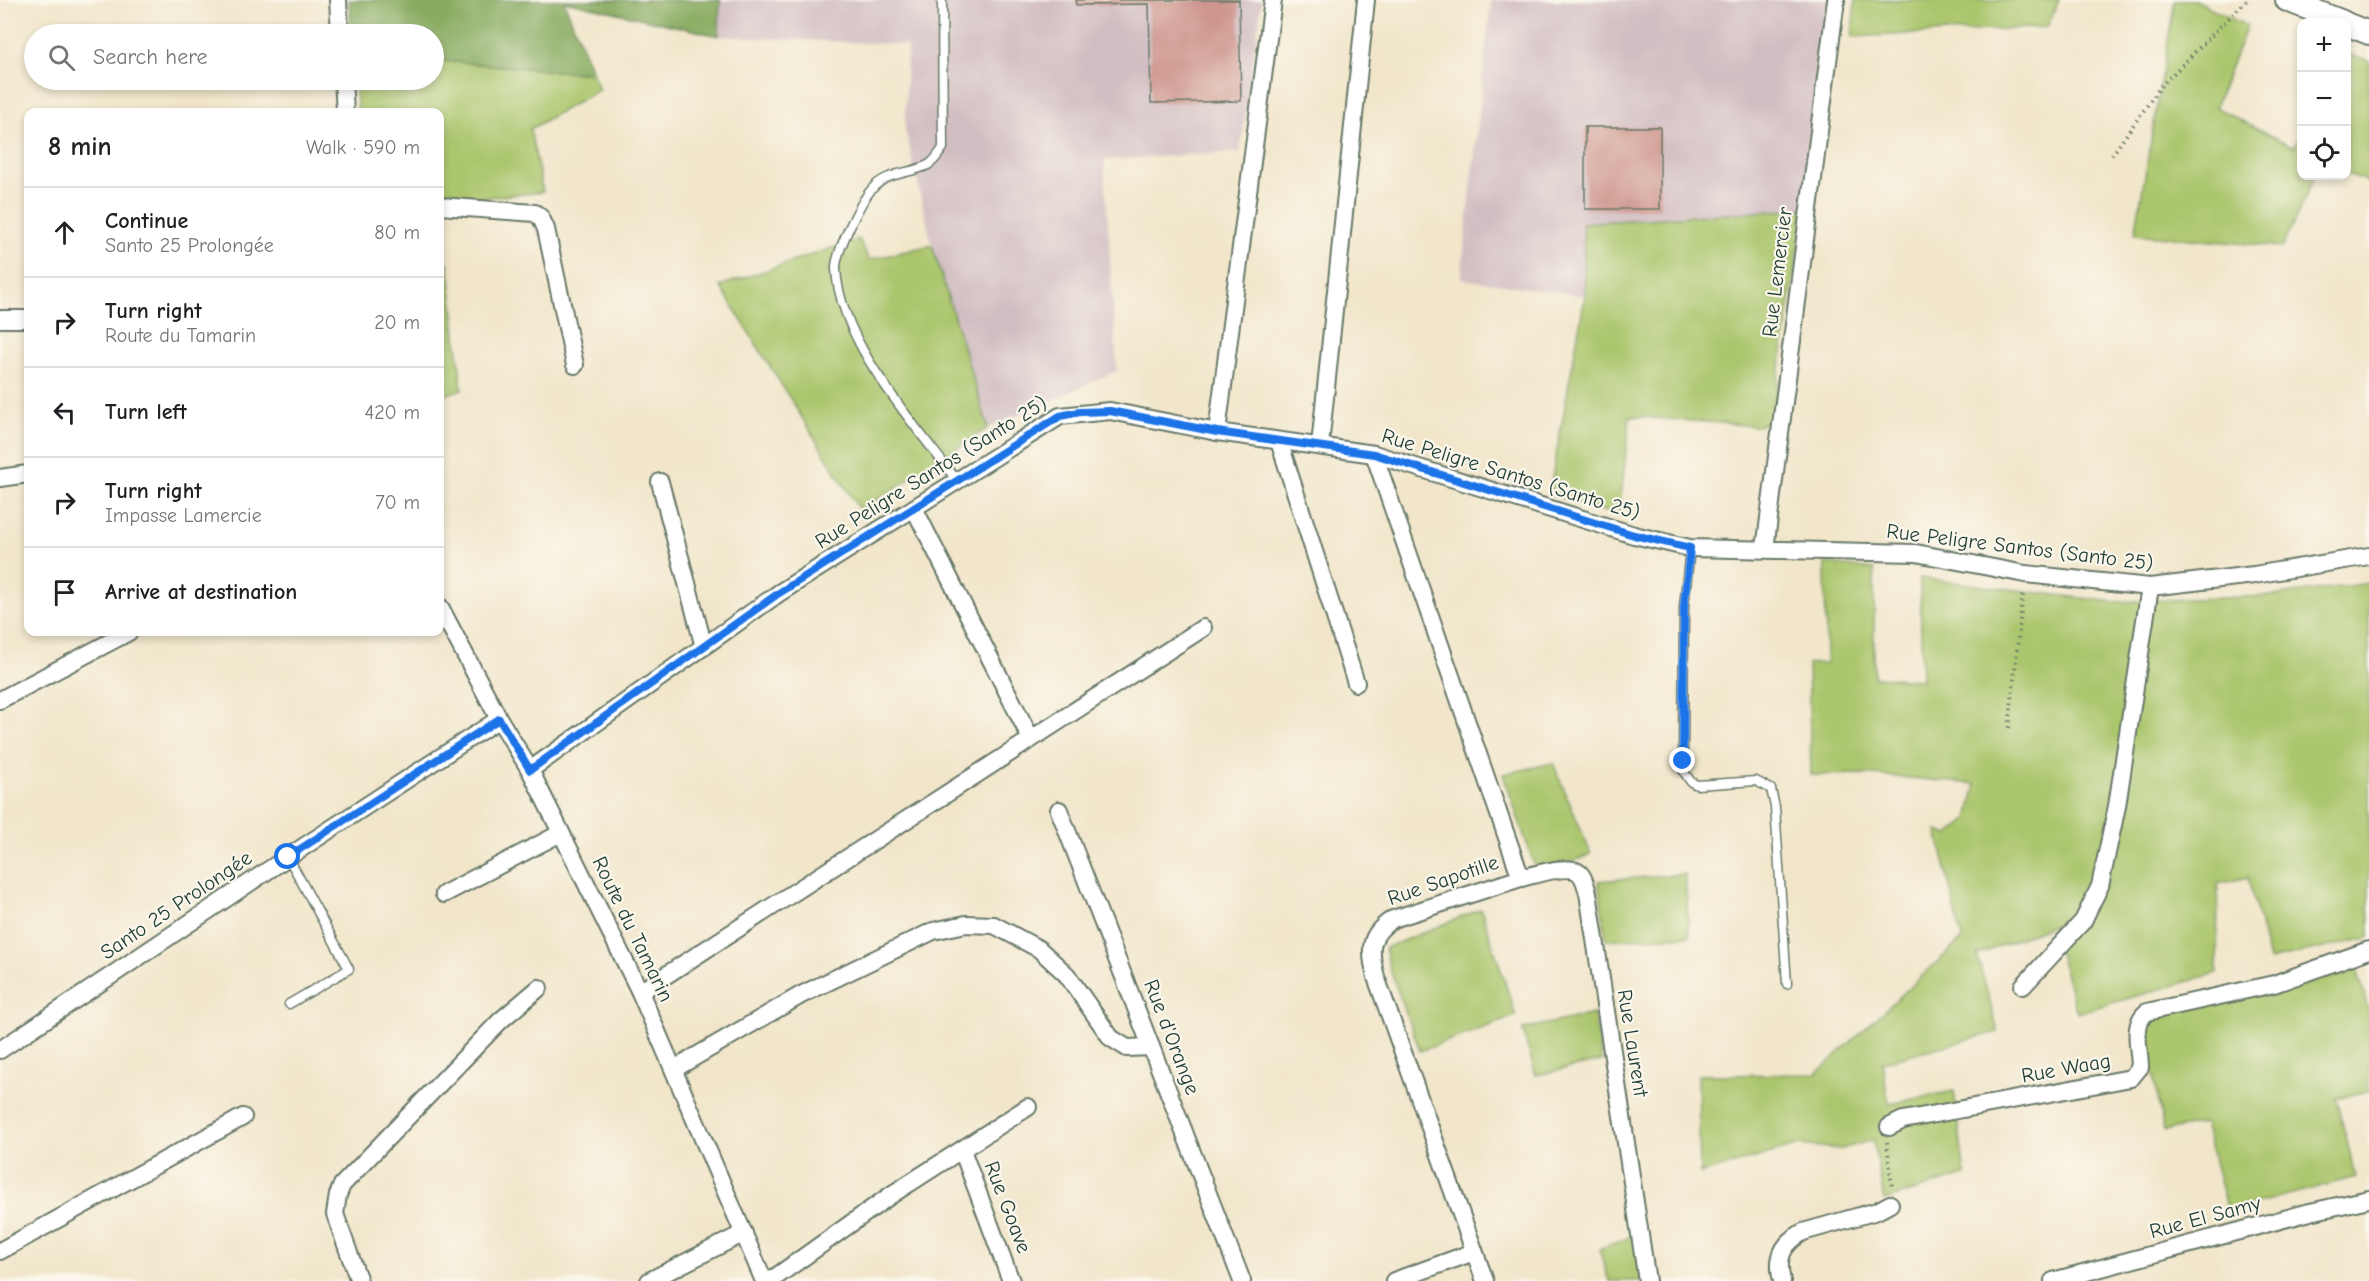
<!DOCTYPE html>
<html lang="en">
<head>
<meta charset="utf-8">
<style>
	:root { --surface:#fff; --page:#f6f6f6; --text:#202124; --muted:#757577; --line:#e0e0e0 }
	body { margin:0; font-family:"Comic Neue",sans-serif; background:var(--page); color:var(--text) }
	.controls { position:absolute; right:18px; top:18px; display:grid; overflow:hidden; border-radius:12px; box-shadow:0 3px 9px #0003 }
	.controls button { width:54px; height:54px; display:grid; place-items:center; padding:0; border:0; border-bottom:2px solid var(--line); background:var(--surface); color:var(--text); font:30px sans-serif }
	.stop { position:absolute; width:18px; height:18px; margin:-14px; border:4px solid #1a73e8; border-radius:50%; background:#fff }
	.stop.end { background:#1a73e8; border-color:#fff; box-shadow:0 2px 6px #0008 }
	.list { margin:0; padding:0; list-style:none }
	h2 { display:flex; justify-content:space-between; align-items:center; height:78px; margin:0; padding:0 24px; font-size:26px }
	h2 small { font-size:20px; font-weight:400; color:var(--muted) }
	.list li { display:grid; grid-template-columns:39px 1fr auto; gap:18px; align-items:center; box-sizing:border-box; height:90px; padding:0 24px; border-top:2px solid var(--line) }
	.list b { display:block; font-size:22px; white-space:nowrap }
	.list p { margin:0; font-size:20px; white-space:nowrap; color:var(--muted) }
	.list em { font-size:20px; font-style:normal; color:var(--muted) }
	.icon { flex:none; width:33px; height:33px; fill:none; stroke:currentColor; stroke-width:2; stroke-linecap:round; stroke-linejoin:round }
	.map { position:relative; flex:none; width:2369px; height:1281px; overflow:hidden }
	.search { position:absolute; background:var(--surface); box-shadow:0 3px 9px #0003; left:24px; top:24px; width:420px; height:66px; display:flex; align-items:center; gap:15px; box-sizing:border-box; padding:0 21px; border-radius:33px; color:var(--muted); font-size:22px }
	.panel { position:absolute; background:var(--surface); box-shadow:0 3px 9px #0003; left:24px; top:108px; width:420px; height:528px; border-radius:12px }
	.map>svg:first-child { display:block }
	.industrial { fill:#d2bec2 }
	.green { fill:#abc66d; stroke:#658250; stroke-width:1.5 }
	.forest { fill:#88ab60; stroke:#54744a; stroke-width:1.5 }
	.building { fill:#ce968e }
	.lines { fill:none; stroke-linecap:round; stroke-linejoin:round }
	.lane-casing { stroke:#687868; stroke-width:11 }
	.street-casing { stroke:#687868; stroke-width:20 }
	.secondary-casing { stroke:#687868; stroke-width:26 }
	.path { stroke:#687868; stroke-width:4; stroke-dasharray:1.5 4.5; stroke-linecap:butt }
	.lane { stroke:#fff; stroke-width:8 }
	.street { stroke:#fff; stroke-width:16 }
	.secondary { stroke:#fff; stroke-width:22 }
	.route { stroke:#1a73e8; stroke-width:8 }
	.labels { text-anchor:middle; stroke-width:4.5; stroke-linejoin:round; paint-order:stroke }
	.street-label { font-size:21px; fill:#1f3d34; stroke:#fbf7ec }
</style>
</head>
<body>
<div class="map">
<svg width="2369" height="1281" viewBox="0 0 2369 1281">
	<rect width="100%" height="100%" fill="#fbf7ec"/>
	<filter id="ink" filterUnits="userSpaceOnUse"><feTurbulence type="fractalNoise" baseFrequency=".0167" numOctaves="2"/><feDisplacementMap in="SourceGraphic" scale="12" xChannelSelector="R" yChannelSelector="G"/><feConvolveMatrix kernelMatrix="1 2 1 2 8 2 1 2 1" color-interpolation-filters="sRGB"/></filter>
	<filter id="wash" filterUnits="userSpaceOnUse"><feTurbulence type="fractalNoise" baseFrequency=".008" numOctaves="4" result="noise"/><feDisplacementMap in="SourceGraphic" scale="24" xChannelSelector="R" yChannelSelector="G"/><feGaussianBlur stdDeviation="1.35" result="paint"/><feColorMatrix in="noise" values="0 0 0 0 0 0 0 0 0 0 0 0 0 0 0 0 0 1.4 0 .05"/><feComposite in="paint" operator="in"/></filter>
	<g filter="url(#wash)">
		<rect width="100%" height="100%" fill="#f1e6ca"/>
		<g class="industrial">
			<path d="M720,0H1262L1240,152L1104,160L1117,371L988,428L932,245L905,129L907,45L719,36Z"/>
			<path d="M1491,0H1828L1804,209L1584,223L1585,296L1461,279Z"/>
		</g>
		<g class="green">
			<path d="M1855,0H2059L2047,27L1852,37Z"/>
			<path d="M2175,0H2195L2247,26L2215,107L2294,147L2301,133L2302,176H2315L2282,247L2135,234Z"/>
			<path d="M2346,53L2369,60V182L2347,174Z"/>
			<path d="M434,60L593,74L599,90L530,129L543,192L440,202V112H358L355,80H434Z"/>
			<path d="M1804,209L1772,420L1758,426L1630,416L1619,516L1549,494L1585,296L1583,223Z"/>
			<path d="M859,239L869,260L932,245L988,428L860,511L720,286Z"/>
			<path d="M448,263L462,389L440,397V266Z"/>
			<path d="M1825,563L1874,570V677L1922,680L1920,578L2114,602L2271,596L2369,583V938L2269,960L2248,877L2218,884L2217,973L2077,1013L2051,926L1977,955L1998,1032L1882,1062L1889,1104L1954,1091L1965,1175L1884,1200L1873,1140L1841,1149L1799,1145L1700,1174L1698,1075L1816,1074L1962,939L1937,831L1948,835L1968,819L1976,784L1863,774L1811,775L1808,664L1826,663Z"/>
			<path d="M1553,763L1591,854L1538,876L1503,774Z"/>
			<path d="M1685,874L1689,936L1606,940L1598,881Z"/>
			<path d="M1481,909L1516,1016L1420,1051L1389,967L1385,948Z"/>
			<path d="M2355,961L2369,1013V1091L2336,1098L2356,1177L2227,1211L2204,1123L2164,1131L2142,1019Z"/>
			<path d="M1594,1014L1602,1061L1536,1075L1522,1029Z"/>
			<path d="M1635,1235L1647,1281H1609L1599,1249Z"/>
		</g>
		<path class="forest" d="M349,0H720L719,36L564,1L593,74L434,60V34H351Z"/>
		<g id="blocks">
			<g class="building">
				<path d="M1076,0H1239L1241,101L1151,103L1149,4L1076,5Z"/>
				<rect x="1585" y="127" width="75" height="82"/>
			</g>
		</g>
	</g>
	<g filter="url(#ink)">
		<use href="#blocks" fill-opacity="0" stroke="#687868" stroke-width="1.5"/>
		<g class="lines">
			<defs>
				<g id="lane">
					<path d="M942,0L943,148C939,154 934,162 928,165C907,175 887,171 871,190C860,203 835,253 836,269C840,343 914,423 957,481"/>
					<path d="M1690,548L1684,607L1683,761L1684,772L1691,782L1697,785L1756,781L1771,789L1775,807L1787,984"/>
					<path d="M288,857L349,969L289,1004"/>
				</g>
				<g id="street">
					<path d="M338,0L340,34"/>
					<path d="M343,80L345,112"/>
					<path d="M440,206L535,213L541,218L546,229L575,365"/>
					<path d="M0,319H28"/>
					<path d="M1217,432L1273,0"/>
					<path d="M1279,441L1356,683"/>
					<path d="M1320,446L1366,0"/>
					<path d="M1374,454L1521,878L1393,919C1368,935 1369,950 1376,977L1485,1281"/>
					<path d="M0,478L28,474"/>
					<path d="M660,482L704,647"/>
					<path d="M914,508L1031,739"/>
					<path d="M1765,549L1836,0"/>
					<path d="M440,607L499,719L530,770L640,992L764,1281"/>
					<path d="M0,700L129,632"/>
					<path d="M530,770L779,593L1060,416L1110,411L1217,432L1374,454L1634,535L1690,548L1916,553L2025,574L2150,587L2254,575L2369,556"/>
					<path d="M1059,810L1242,1281"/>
					<path d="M1521,878C1534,875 1566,864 1578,872C1584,876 1586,887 1588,893L1647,1281"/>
					<path d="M444,894L561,833"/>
					<path d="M2023,986L2083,921L2100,886L2117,806L2150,587"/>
					<path d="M640,992L1203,628"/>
					<path d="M0,1050L288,857L499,719"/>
					<path d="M674,1069L801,995L933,931L966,924L994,925L1039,949L1067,975L1111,1038L1127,1048L1151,1047"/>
					<path d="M1889,1127L1903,1120L2131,1078L2140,1067C2140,1050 2131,1024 2147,1012L2274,984L2369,950"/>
					<path d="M962,1150L1011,1281"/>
					<path d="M0,1251L243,1117"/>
					<path d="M359,1281L335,1214L338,1195L342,1185L500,1021L539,988"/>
					<path d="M649,1281L744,1233"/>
					<path d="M770,1281L891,1195L1028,1107"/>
					<path d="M1394,1281L1474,1252"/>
					<path d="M1782,1281C1776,1258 1782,1244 1803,1232L1877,1211L1890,1204"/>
					<path d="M2053,1281L2310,1212L2369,1199"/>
				</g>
				<g id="secondary">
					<path d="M2287,0L2343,22"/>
					<path d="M2346,24L2369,33"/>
				</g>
			</defs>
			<use href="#lane" class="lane-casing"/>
			<use href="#street" class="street-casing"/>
			<use href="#secondary" class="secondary-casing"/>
			<g class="path">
				<path d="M2112,155L2161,86L2247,0"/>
				<path d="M2009,728L2023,591"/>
				<path d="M1887,1142L1892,1188"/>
			</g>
			<use href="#lane" class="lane"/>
			<use href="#street" class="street"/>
			<use href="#secondary" class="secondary"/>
		</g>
	</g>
	<g class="lines" filter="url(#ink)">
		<path class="route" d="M288,857L499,719L530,770L779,593L1060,416L1080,412L1110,411L1217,432L1374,454L1634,535L1690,548L1684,607L1683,761"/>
	</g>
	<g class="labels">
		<g class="street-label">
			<text transform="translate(1777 272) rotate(-83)" y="7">Rue Lemercier</text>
			<text transform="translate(931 472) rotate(-32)" y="7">Rue Peligre Santos (Santo 25)</text>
			<text transform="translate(1511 474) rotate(17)" y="7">Rue Peligre Santos (Santo 25)</text>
			<text transform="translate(2020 547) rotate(7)" y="7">Rue Peligre Santos (Santo 25)</text>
			<text transform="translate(1443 880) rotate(-19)" y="7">Rue Sapotille</text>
			<text transform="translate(176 905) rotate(-34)" y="7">Santo 25 Prolongée</text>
			<text transform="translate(633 929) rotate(64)" y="7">Route du Tamarin</text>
			<text transform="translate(1172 1037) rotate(69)" y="7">Rue d'Orange</text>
			<text transform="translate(1633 1043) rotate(81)" y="7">Rue Laurent</text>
			<text transform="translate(2066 1068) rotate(-10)" y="7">Rue Waag</text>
			<text transform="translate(1008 1207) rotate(69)" y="7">Rue Goave</text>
			<text transform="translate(2205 1217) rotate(-15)" y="7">Rue El Samy</text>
		</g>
	</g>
</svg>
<div class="controls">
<button>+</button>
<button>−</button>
<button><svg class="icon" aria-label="locate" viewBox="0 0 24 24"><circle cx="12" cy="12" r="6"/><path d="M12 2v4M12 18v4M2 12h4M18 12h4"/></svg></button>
</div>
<div class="stop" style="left:288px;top:857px"></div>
<div class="stop end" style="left:1683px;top:761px"></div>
<div class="search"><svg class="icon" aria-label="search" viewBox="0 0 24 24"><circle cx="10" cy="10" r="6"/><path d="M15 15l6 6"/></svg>Search here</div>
<section class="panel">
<h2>8 min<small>Walk · 590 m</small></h2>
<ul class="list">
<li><svg class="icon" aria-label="ahead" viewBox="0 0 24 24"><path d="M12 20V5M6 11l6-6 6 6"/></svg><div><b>Continue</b><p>Santo 25 Prolongée</p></div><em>80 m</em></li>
<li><svg class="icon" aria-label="right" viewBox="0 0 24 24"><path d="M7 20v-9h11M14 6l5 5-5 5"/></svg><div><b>Turn right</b><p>Route du Tamarin</p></div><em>20 m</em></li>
<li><svg class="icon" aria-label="left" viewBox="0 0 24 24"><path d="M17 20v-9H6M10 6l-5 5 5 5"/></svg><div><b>Turn left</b></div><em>420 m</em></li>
<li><svg class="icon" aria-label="right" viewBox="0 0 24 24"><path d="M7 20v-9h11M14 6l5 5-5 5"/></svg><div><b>Turn right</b><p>Impasse Lamercie</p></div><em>70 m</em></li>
<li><svg class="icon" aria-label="arrive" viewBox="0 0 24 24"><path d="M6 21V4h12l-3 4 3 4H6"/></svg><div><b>Arrive at destination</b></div></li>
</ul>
</section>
</div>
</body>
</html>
